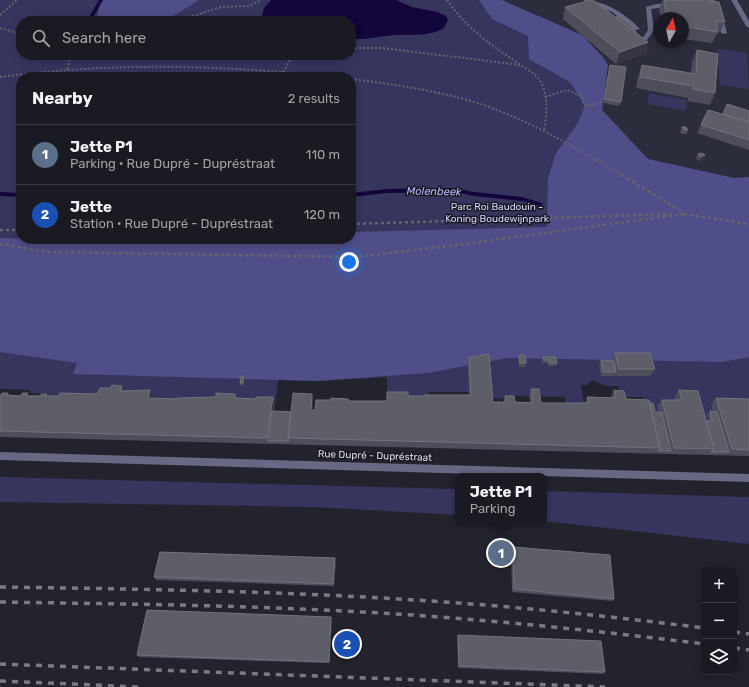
<!DOCTYPE html>
<html lang="en">
<head>
<meta charset="utf-8">
<style>
	:root { --surface:#1a1a22; --page:#23232a; --text:#f1f3f6; --muted:#9fa1a5; --line:#383840; --accent:#87cf4a }
	body { margin:0; font-family:Rubik,sans-serif; background:var(--page); color:var(--text) }
	.controls { position:absolute; right:12px; bottom:12px; display:grid; overflow:hidden; border-radius:8px; box-shadow:0 2px 10px #0003 }
	.controls button { width:36px; height:36px; display:grid; place-items:center; padding:0; border:0; border-bottom:1px solid var(--line); background:var(--surface); color:var(--text); font:20px sans-serif }
	.compass { position:absolute; left:653px; top:12px; width:36px; height:36px; border-radius:50%; background:var(--surface); box-shadow:0 2px 10px #0003; rotate:9deg }
	.you { position:absolute; left:349px; top:262px; width:14px; height:14px; margin:-10px; border:3px solid #fff; border-radius:50%; background:#1a73e8; box-shadow:0 0 0 6px #1a73e833 }
	.badge { display:grid; place-items:center; width:26px; height:26px; border-radius:50%; background:var(--accent); color:#fff; font-size:13px; font-weight:700 }
	.pin { position:absolute; translate:-50% -50%; border:2px solid #fff; box-shadow:0 1px 4px #0006 }
	.popup { position:absolute; left:455px; top:473px; width:92px; height:52px; box-sizing:border-box; display:grid; place-content:center; border-radius:8px; background:var(--surface); filter:drop-shadow(0 1px 3px #0005); font-size:13px; white-space:nowrap; color:var(--muted) }
	.popup b { font-size:15px; color:var(--text) }
	.popup::after { content:''; position:absolute; left:50%; top:100%; margin-left:-8px; border:8px solid transparent; border-top-color:var(--surface) }
	.list { margin:0; padding:0; list-style:none }
	h2 { display:flex; justify-content:space-between; align-items:center; height:52px; margin:0; padding:0 16px; font-size:17px }
	h2 small { font-size:13px; font-weight:400; color:var(--muted) }
	.list li { display:grid; grid-template-columns:26px 1fr auto; gap:12px; align-items:center; box-sizing:border-box; height:60px; padding:0 16px; border-top:1px solid var(--line) }
	.list b { display:block; font-size:15px; white-space:nowrap }
	.list p { margin:0; font-size:13px; white-space:nowrap; color:var(--muted) }
	.list em { font-size:13px; font-style:normal; color:var(--muted) }
	.icon { flex:none; width:22px; height:22px; fill:none; stroke:currentColor; stroke-width:2; stroke-linecap:round; stroke-linejoin:round }
	.map { position:relative; flex:none; width:749px; height:687px; overflow:hidden }
	.search { position:absolute; background:var(--surface); box-shadow:0 2px 10px #0003; left:16px; top:16px; width:340px; height:44px; display:flex; align-items:center; gap:10px; box-sizing:border-box; padding:0 14px; border-radius:16px; color:var(--muted); font-size:15px }
	.panel { position:absolute; background:var(--surface); box-shadow:0 2px 10px #0003; left:16px; top:72px; width:340px; height:172px; border-radius:16px }
	.map>svg:first-child { display:block }
	.built { fill:#2b2c3c; fill-rule:evenodd }
	.green { fill:#36355e; fill-rule:evenodd }
	.forest { fill:#4f4e88 }
	.water { fill:#12063b }
	.lines { fill:none; stroke-linecap:round; stroke-linejoin:round }
	.stream { fill:#12063b; fill-rule:evenodd }
	.path-far1 { stroke:#65656e; stroke-width:2; stroke-dasharray:2 2; stroke-linecap:butt }
	.path { stroke:#65656e; stroke-width:2.5; stroke-dasharray:3 3; stroke-linecap:butt }
	.lane { fill:#676883; fill-rule:evenodd }
	.street { fill:#676883; fill-rule:evenodd }
	.rail { stroke:#7a7a83; stroke-width:3.5; stroke-dasharray:6 6; stroke-linecap:butt }
	.wall { fill:#4d4e59 }
	.shaded-wall { fill:#353641 }
	.building { fill:#5d5e68; stroke:#71727c }
	.labels { text-anchor:middle; stroke-width:3; stroke-linejoin:round; paint-order:stroke }
	.park-label { font-size:10px; fill:#d6d7fb; stroke:#191923 }
	.street-label { font-size:10px; fill:#dfdfe6; stroke:#191923 }
	.water-label { font-size:11px; font-style:italic; fill:#b7b8ff; stroke:#191923 }
</style>
</head>
<body>
<div class="map">
<svg width="749" height="687" viewBox="0 0 749 687">
	<rect width="100%" height="100%" fill="#22232d"/>
	<path class="built" d="M502,0H749V177L734,178L648,159L602,110L608,66L582,35ZM659,18H683V42H659Z"/>
	<g class="green">
		<path d="M0,0H502L582,35L603,57L608,65L602,110L648,159L734,178L749,177V406L711,404L714,415L709,424L677,406H658L659,416L645,406L642,397H621L618,386C614,386 608,386 604,385C597,383 593,377 587,385H581L585,410H567L565,397L512,396L511,399L490,398L469,392H429V402L387,399V377L318,381L278,380L275,404H218L115,395L46,400L48,394L30,393L31,390L0,389ZM21,21H351V55H21ZM21,77H351V239H21ZM612,360L650,376H615Z"/>
		<path d="M717,49L747,53L749,89L720,85Z"/>
		<path d="M649,93L687,100L686,111L647,104Z"/>
		<path d="M0,477L458,489V515L315,507L0,502Z"/>
		<path d="M544,491L749,497V544L544,521Z"/>
	</g>
	<g class="forest">
		<path d="M100,0H199L165,21H97Z"/>
		<path d="M479,0H502L582,35L603,57L608,65L602,110L648,159L734,178L749,177V357L722,362L507,358L428,373L318,381L73,374L77,363L0,352V238L155,241L209,239H351V232L547,227L548,178L556,153L578,123L585,105L570,82L529,59L528,36L492,19Z"/>
	</g>
	<path class="water" d="M271,0H396L412,7L437,12L446,16L448,20L444,28C429,37 411,34 395,35C380,36 366,40 351,39V21H261L264,8Z"/>
	<g class="lines">
		<g class="stream">
			<path d="M99,0H103L91,21H87Z"/>
			<path d="M454,188L474,192L522,197L542,203L543,204L540,206L522,201L474,196L454,192L387,193L351,197V193L387,189Z"/>
			<path d="M0,192L21,193V197L0,196Z"/>
		</g>
		<g class="path-far1">
			<path d="M447,0C469,32 501,52 533,73C550,86 547,112 544,131"/>
			<path d="M0,15L17,0"/>
			<path d="M177,21L221,7L249,6L261,0"/>
			<path d="M0,28L21,34"/>
			<path d="M351,48H383L520,65"/>
			<path d="M62,55L64,59L70,60"/>
			<path d="M67,69L70,60L80,55"/>
			<path d="M283,72L293,55"/>
			<path d="M0,77C114,62 220,65 334,77"/>
			<path d="M351,79C392,84 434,90 474,102C526,118 576,148 624,176"/>
			<path d="M545,97L567,90L581,96L584,105L592,106L603,101"/>
		</g>
		<g class="path">
			<path d="M622,175L684,213"/>
			<path d="M684,214L749,224"/>
			<path d="M351,224L673,214"/>
			<path d="M0,230H21"/>
			<path d="M0,244L50,252L355,257L449,246L684,214"/>
		</g>
		<g class="lane">
			<path d="M583,0C604,0 626,14 640,29L635,30L612,12Z"/>
			<path d="M708,0H714L723,18L727,33L726,34L721,33L717,18Z"/>
			<path d="M731,0H737L749,21V28L746,26Z"/>
			<path d="M670,3L673,5L672,6L651,9L654,30L647,40H643L642,39L648,30L646,7L656,4Z"/>
		</g>
		<path class="street" d="M0,452L749,474V482L0,460Z"/>
		<g class="rail">
			<path d="M0,587C138,589 277,591 415,600C511,606 608,616 704,628"/>
			<path d="M0,602C121,604 241,605 362,612C476,618 590,630 704,644"/>
			<path d="M734,632L749,634"/>
			<path d="M734,648L749,650"/>
			<path d="M0,664L605,687"/>
			<path d="M0,681L140,687"/>
		</g>
	</g>
	<g class="wall">
		<path d="M663,0H696L725,22L719,33H717L712,43L683,39V18H661L659,9Z"/>
		<path d="M565,7L637,34L648,42L647,47V49L646,53L644,54L616,64L563,19Z"/>
		<path d="M697,50L715,93L710,105L688,101V98L636,88L638,77L642,65L691,73L692,62Z"/>
		<path d="M610,65L621,102L619,106L603,103Z"/>
		<path d="M708,110L723,114L749,111V150L697,133Z"/>
		<path d="M682,127L688,130L686,134H682L680,132Z"/>
		<path d="M698,154L705,155L703,160L699,161L696,158Z"/>
		<path d="M615,353L655,369L650,376H615V375L614,376H601L599,364L601,360H612Z"/>
		<path d="M519,355L526,363L525,367H519L518,358Z"/>
		<path d="M543,357L557,363L556,366H548L547,363H542V360Z"/>
		<path d="M469,358L493,402H503L505,396L515,402L530,403L529,396L531,389L541,403H585L587,397L611,398V397L614,390L626,399L650,403L655,412H659L657,406L662,400H675V397L679,390L706,421H709L707,415L710,411L713,412L711,404L716,398L749,399V456L0,437V395L59,396L97,394L125,391L153,396V398L177,399L237,398L256,399L273,397L275,404L274,411L291,412L312,394L313,401L312,410H315L349,401H387L408,396H424L469,395L468,365Z"/>
		<path d="M245,379L244,386H241L240,383Z"/>
		<path d="M513,547L614,599L612,601L512,592L511,550Z"/>
		<path d="M336,561L334,586L156,580L154,577Z"/>
		<path d="M332,619L329,663L139,657L137,655Z"/>
		<path d="M458,635L605,672L603,674L458,668L457,637Z"/>
	</g>
	<g class="shaded-wall">
		<path d="M648,42L646,49H647L646,53L644,54L616,64L620,52Z"/>
		<path d="M705,155L703,160L699,161L701,157Z"/>
		<path d="M244,376L245,379L244,386L243,383Z"/>
		<path d="M122,386L126,393L121,391Z"/>
		<path d="M150,390L153,396L151,405L148,398Z"/>
		<path d="M312,394L313,401L312,416L311,410Z"/>
		<path d="M273,397L275,404L269,441H268L267,438Z"/>
		<path d="M335,558L336,561L334,586L333,584Z"/>
		<path d="M331,617L332,619L329,663V662Z"/>
	</g>
	<g class="building">
		<path d="M591,0H593L648,42L620,52L565,7Z"/>
		<path d="M664,0H696L719,2L725,22L717,21V32L683,26V18H667Z"/>
		<path d="M619,16L632,26L637,34L616,17Z"/>
		<path d="M697,50L718,54L715,93L693,89L694,86L640,77L642,65L696,74Z"/>
		<path d="M610,65L626,67L621,102L604,99Z"/>
		<path d="M727,104L749,111V122L723,114Z"/>
		<path d="M708,110L749,122V140L701,125Z"/>
		<path d="M682,127H686L688,130H684Z"/>
		<path d="M702,153L705,155L701,157L698,154Z"/>
		<path d="M615,353H650L655,369H619Z"/>
		<path d="M489,354L493,402H506L505,396H514L515,402L533,403L531,389H539L541,403H589L587,397L616,398L614,390L624,391L626,399L649,400L660,448L288,438L293,393L312,394L311,410H315L316,400H331V398L348,399L349,401H387V392H408V396H424V395H471L469,358Z"/>
		<path d="M519,355H525L526,363H520Z"/>
		<path d="M543,357H556L557,363H549V360H544Z"/>
		<path d="M601,360L614,361L616,372H603Z"/>
		<path d="M241,376H244L243,383H240Z"/>
		<path d="M112,385L122,386L121,391L150,390L148,398L177,399V398L216,397V393L235,394V398L256,399V397H273L267,438L0,431V395H1L2,393H8L7,395L21,396L22,393H28L27,396H41V394H47L46,396H59L60,393L97,394L100,388H111Z"/>
		<path d="M679,390L698,391L714,449L674,448L662,400H682Z"/>
		<path d="M716,398L749,399V450L732,449Z"/>
		<path d="M650,403H653L655,412H662L671,451H658L660,448Z"/>
		<path d="M272,411L291,412L288,438L289,441H268Z"/>
		<path d="M710,411L717,412L729,452H711L714,449L706,421H712Z"/>
		<path d="M513,547L610,555L614,599L514,589Z"/>
		<path d="M160,552L335,558L333,584L154,577Z"/>
		<path d="M147,610L331,617L329,662L137,655Z"/>
		<path d="M458,635L601,641L605,672L459,666Z"/>
	</g>
	<g class="labels">
		<g class="park-label">
			<text x="497" y="210">Parc Roi Baudouin -<tspan x="497" dy="12">Koning Boudewijnpark</tspan></text>
		</g>
		<g class="street-label">
			<text transform="translate(375 455) rotate(2)" y="4">Rue Dupré - Dupréstraat</text>
		</g>
		<g class="water-label">
			<text transform="translate(434 191) rotate(1)" y="4">Molenbeek</text>
		</g>
	</g>
</svg>
<div class="controls">
<button>+</button>
<button>−</button>
<button><svg class="icon" aria-label="layers" viewBox="0 0 24 24"><path d="M12 4l9 5-9 5-9-5zM3 14l9 5 9-5"/></svg></button>
</div>
<svg class="compass" viewBox="-18 -18 36 36"><path d="M0-13l5 13h-10z" fill="#e53935"/><path d="M0 13l5-13h-10z" fill="#9fa1a5"/></svg>
<div class="you"></div>
<div class="pin badge" style="left:501px;top:553px;background:#5c6f8a">1</div>
<div class="popup"><b>Jette P1</b>Parking</div>
<div class="pin badge" style="left:347px;top:644px;background:#1a4fb4">2</div>
<div class="search"><svg class="icon" aria-label="search" viewBox="0 0 24 24"><circle cx="10" cy="10" r="6"/><path d="M15 15l6 6"/></svg>Search here</div>
<section class="panel">
<h2>Nearby<small>2 results</small></h2>
<ul class="list">
<li><span class="badge" style="background:#5c6f8a">1</span><div><b>Jette P1</b><p>Parking · Rue Dupré - Dupréstraat</p></div><em>110 m</em></li>
<li><span class="badge" style="background:#1a4fb4">2</span><div><b>Jette</b><p>Station · Rue Dupré - Dupréstraat</p></div><em>120 m</em></li>
</ul>
</section>
</div>
</body>
</html>
